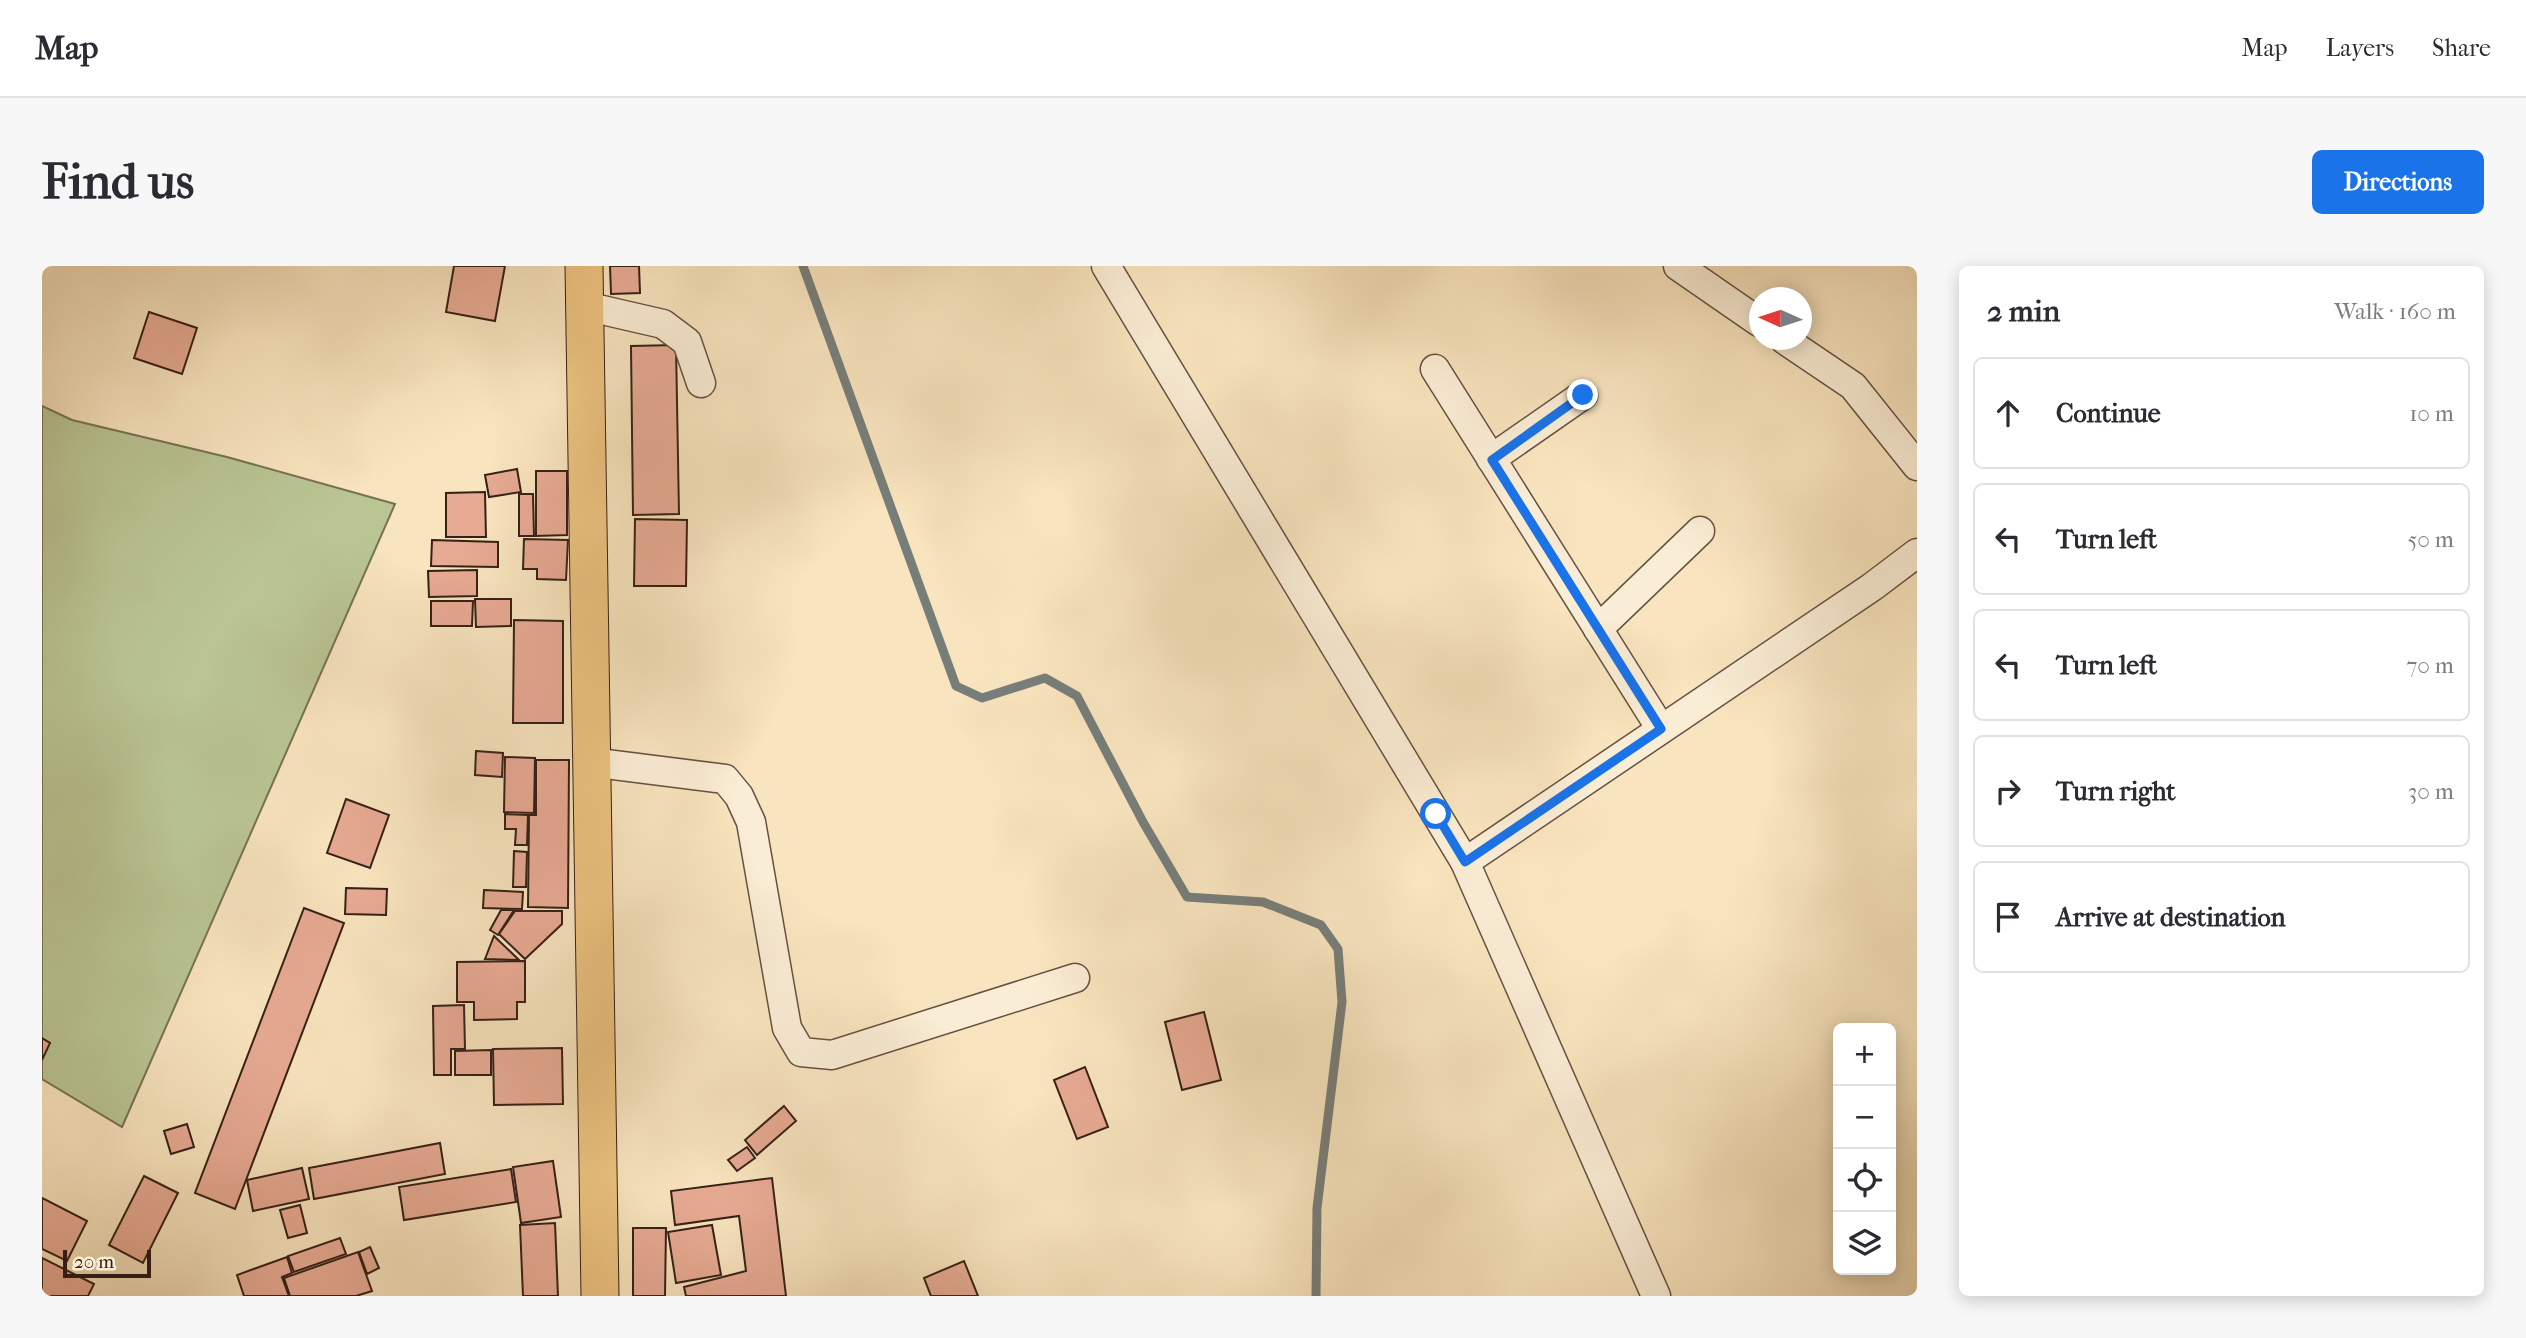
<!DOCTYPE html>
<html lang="en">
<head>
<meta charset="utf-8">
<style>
	:root { --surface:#fff; --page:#f7f7f7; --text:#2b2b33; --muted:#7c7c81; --line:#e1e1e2; --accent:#1a73e8 }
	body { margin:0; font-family:"IM FELL French Canon",serif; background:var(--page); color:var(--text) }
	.controls { position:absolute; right:21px; bottom:21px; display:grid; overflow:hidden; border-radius:10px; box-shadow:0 4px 18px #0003 }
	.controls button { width:63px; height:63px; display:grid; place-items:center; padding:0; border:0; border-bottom:2px solid var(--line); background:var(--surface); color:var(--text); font:35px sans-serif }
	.compass { position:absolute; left:1707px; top:21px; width:63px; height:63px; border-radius:50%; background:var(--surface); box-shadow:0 4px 18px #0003; rotate:273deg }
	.scale { position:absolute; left:21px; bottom:18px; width:88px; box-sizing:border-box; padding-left:7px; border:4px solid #362016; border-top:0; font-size:19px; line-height:24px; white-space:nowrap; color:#362016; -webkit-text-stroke:5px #faedd5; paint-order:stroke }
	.stop { position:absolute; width:21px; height:21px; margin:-16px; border:5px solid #1a73e8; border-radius:50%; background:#fff }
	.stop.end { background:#1a73e8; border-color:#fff; box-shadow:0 2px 7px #0008 }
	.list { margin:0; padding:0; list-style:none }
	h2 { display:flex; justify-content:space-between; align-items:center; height:91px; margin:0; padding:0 28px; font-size:30px }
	h2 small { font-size:23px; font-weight:400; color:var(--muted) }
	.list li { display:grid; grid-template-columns:46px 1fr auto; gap:21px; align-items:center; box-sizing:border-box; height:112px; margin:0 14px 14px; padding:0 14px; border:2px solid var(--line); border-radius:10px }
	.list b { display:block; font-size:26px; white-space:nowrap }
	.list em { font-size:23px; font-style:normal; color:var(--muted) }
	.icon { flex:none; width:38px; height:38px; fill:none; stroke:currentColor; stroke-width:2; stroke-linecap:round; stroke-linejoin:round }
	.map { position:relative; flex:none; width:1875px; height:1030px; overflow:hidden; border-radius:10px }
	header { display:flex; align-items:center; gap:42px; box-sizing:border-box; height:98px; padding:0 35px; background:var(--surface); border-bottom:2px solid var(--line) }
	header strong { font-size:33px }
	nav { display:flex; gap:38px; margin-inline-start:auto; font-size:24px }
	.intro { display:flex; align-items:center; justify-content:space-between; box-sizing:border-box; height:168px; padding:0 42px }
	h1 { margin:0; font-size:49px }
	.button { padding:18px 32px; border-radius:10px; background:var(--accent); color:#fff; font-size:24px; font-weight:700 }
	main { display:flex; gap:42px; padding:0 42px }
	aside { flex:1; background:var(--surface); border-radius:10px; box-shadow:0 4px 18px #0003 }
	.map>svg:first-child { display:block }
	.green { fill:#bac594; stroke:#787255; stroke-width:2 }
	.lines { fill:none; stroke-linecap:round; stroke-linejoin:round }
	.stream { stroke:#777e7a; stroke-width:9 }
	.building { fill:#e7aa93; stroke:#362016; stroke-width:2 }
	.minor-casing { stroke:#665140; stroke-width:31 }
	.major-casing { stroke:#362016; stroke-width:39 }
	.minor { stroke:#faedd5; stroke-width:28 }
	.major { stroke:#ecc27f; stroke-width:37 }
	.route { stroke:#1a73e8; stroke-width:9 }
</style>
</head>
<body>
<header>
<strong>Map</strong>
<nav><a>Map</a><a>Layers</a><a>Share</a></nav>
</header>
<div class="intro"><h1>Find us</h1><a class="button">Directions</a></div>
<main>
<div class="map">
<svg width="1875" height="1030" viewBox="0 0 1875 1030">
	<rect width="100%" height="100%" fill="#f8e4be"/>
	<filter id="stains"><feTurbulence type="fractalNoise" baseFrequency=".00286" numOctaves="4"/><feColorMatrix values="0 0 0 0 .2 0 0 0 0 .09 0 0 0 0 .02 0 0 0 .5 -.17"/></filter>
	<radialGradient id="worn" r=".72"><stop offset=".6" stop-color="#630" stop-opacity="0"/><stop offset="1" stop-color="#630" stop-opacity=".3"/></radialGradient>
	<path class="green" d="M0,140L30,154L185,191L353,238L80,861L0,813Z"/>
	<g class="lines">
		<path class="stream" d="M761,0L914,420L940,432L1003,412L1035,430L1101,556L1145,631L1221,636L1279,659L1296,683L1300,736L1275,942L1274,1030"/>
	</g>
	<g class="building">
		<path d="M412,0H463L453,55L404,46Z"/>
		<path d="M568,0H597L598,27L569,28Z"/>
		<path d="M107,46L155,62L140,108L92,92Z"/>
		<path d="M634,79L637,248L591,249L589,80Z"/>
		<path d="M475,203L479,226L447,231L443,209Z"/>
		<path d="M494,205H525V269L494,270Z"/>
		<path d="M443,226L444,271H404V227Z"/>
		<path d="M477,228H491L492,270H477Z"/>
		<path d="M593,253L645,254L644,320H592Z"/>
		<path d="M482,273L526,274L524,314L495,313V303H481Z"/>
		<path d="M390,274L456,276V301L389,300Z"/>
		<path d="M435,304V330L387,331L386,305Z"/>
		<path d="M433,333H469V360L434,361Z"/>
		<path d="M389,335H431L430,360H389Z"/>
		<path d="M472,354L521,355V457H471Z"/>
		<path d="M434,485L461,487L460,511L433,509Z"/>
		<path d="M463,491L493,492L492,547L462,546Z"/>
		<path d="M494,494H527L526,642L486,641L487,549H494Z"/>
		<path d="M304,533L347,549L328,602L285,587Z"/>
		<path d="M463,548L486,549L485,579H473L474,563H463Z"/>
		<path d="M472,585L485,586L484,621H471Z"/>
		<path d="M304,622L345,623L344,649L303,648Z"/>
		<path d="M442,624L481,626L480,643L441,642Z"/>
		<path d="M262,642L302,657L193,943L153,927Z"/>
		<path d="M459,644H472L456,669L448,664Z"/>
		<path d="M473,645H520V658L483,693L457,668Z"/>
		<path d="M452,670L477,694L443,693Z"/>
		<path d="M483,695V736H475V753L432,754V736H415V696Z"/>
		<path d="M422,739L423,783H409V809H392L391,740Z"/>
		<path d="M1162,746L1179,814L1140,824L1123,756Z"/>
		<path d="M0,772L8,777L0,794Z"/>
		<path d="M520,782L521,838L452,839L451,783Z"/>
		<path d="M449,784V809H413V785Z"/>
		<path d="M1043,801L1066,861L1035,873L1012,814Z"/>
		<path d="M742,840L754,855L715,889L703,874Z"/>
		<path d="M145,858L152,881L129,888L122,865Z"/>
		<path d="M398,877L403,908L272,933L267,902Z"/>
		<path d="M705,881L713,892L695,905L686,894Z"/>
		<path d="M511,895L519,951L479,957L471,901Z"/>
		<path d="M260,902L267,933L211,945L205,914Z"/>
		<path d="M469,903L474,936L362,954L357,921Z"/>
		<path d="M102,910L136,927L101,997L67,979Z"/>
		<path d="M730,912L744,1030H644L642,1021L704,1005L697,950L633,959L629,925Z"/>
		<path d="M0,932L45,955L25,995L0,983Z"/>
		<path d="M258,939L265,967L246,972L238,944Z"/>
		<path d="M513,957L516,1030H481L478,959Z"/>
		<path d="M670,959L679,1009L634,1017L626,966Z"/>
		<path d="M591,962H624L623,1030H591Z"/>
		<path d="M298,972L304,988L252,1006L246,990Z"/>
		<path d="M328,981L337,1002L325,1008L317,986Z"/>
		<path d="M316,986L330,1025L314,1030H248L242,1012Z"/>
		<path d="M245,991L250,1007L240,1011L247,1030H202L195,1009Z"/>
		<path d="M0,992L52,1018L46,1030H0Z"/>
		<path d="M922,995L936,1030H889L882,1012Z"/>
	</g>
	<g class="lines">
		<defs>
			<g id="minor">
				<path d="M1064,0L1423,596L1614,1030"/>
				<path d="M1636,0L1717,56"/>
				<path d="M543,40L621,58L645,76L659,117"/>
				<path d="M1743,74L1811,120L1875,200"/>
				<path d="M1393,103L1619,463"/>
				<path d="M1449,193L1541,129"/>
				<path d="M1556,363L1658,265"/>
				<path d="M548,496L683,513L697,530L709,556L745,762L759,786L790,789L1033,712"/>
				<path d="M1423,596L1830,321L1875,287"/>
			</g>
			<path id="major" d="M542,0L558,1030"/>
		</defs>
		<use href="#minor" class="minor-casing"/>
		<use href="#major" class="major-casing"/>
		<use href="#minor" class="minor"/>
		<use href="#major" class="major"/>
	</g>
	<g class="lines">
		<path class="route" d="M1394,548L1423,596L1619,463L1450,194L1541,129"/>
	</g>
	<rect width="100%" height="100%" filter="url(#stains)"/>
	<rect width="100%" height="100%" fill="url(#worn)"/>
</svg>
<div class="controls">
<button>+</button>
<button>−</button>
<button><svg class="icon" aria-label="locate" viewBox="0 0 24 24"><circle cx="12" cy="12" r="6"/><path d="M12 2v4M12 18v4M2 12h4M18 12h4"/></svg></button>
<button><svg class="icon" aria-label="layers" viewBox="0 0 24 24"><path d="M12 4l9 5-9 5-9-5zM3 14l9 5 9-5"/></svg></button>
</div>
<svg class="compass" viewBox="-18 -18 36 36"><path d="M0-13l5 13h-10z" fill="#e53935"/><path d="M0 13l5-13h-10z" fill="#7c7c81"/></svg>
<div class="scale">20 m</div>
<div class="stop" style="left:1394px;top:548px"></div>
<div class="stop end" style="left:1541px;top:129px"></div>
</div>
<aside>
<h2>2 min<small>Walk · 160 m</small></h2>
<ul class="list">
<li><svg class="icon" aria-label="ahead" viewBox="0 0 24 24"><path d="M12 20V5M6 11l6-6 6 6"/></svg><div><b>Continue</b></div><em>10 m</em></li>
<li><svg class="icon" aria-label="left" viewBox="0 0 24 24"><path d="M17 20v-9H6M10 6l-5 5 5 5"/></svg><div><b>Turn left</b></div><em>50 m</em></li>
<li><svg class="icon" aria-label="left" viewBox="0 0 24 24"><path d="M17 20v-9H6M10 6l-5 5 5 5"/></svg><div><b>Turn left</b></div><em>70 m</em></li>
<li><svg class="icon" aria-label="right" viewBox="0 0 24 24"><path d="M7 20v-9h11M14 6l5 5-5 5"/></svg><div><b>Turn right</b></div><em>30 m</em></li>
<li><svg class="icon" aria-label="arrive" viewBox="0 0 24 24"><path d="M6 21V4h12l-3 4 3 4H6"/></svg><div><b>Arrive at destination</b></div></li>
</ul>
</aside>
</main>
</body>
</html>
